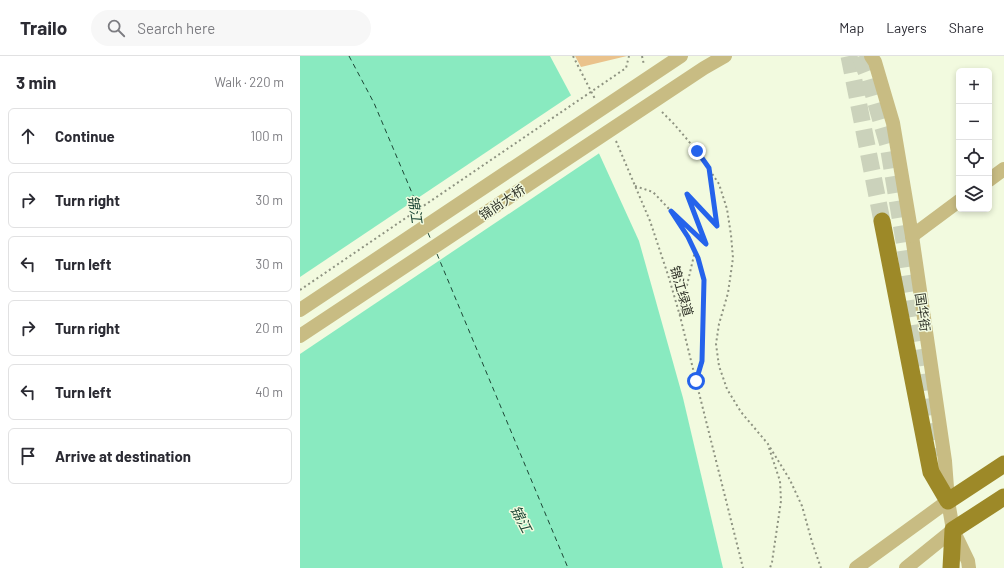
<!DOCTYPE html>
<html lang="en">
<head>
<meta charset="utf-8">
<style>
	:root { --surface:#fff; --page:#f7f7f7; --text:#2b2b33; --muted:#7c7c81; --line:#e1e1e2 }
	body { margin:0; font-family:Barlow,"Noto Sans SC",sans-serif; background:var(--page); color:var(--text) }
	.controls { position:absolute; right:12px; top:12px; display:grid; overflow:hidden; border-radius:6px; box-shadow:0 2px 6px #0003 }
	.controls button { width:36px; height:36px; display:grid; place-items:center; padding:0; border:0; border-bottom:1px solid var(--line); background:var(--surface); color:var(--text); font:20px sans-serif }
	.stop { position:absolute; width:12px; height:12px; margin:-9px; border:3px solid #2563eb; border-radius:50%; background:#fff }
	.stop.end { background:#2563eb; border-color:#fff; box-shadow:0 1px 4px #0008 }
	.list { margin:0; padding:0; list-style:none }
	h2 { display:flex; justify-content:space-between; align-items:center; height:52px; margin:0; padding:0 16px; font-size:17px }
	h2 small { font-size:13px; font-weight:400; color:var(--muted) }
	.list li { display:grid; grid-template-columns:26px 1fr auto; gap:12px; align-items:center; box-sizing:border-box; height:56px; margin:0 8px 8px; padding:0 8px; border:1px solid var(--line); border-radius:6px }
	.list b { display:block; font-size:15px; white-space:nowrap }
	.list em { font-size:13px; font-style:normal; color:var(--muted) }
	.icon { flex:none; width:22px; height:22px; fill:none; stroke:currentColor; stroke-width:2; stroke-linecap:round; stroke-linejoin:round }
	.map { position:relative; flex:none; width:704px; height:512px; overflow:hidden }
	header { display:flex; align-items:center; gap:24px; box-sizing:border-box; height:56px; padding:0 20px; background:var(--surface); border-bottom:1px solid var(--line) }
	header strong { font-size:19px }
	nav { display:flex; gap:22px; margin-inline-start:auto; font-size:14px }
	.search { width:280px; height:36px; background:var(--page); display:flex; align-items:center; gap:10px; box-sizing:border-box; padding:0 14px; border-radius:22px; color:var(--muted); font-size:15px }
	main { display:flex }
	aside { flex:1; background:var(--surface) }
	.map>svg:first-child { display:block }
	.green { fill:#eac28b }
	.water { fill:#89eac0 }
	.pier { fill:#f2fadf }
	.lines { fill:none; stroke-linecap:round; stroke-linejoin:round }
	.ferry { stroke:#1d4736; stroke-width:1; stroke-dasharray:5 4; stroke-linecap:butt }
	.major-tunnel { stroke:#cbd2bb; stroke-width:17; stroke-dasharray:17 8; stroke-linecap:butt }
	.path { stroke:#8e9381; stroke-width:2; stroke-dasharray:2 3; stroke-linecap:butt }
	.minor { stroke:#c8bc83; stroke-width:14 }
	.major { stroke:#9d8928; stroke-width:17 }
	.route { stroke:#2563eb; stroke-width:5 }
	.labels { text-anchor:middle; stroke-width:3; stroke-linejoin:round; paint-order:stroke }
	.street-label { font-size:13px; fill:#303329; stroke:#f2fadf }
	.water-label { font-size:14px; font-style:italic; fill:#1d4736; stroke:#f2fadf }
</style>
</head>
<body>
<header>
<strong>Trailo</strong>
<div class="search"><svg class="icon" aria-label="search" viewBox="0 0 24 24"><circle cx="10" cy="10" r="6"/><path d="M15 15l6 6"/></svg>Search here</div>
<nav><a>Map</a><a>Layers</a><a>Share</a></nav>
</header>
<main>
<aside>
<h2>3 min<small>Walk · 220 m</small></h2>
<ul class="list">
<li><svg class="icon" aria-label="ahead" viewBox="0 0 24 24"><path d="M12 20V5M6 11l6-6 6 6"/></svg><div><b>Continue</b></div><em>100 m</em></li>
<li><svg class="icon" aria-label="right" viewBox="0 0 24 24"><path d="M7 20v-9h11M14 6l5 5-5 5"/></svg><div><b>Turn right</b></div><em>30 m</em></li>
<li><svg class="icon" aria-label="left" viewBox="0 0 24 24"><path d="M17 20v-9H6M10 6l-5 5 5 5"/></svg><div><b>Turn left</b></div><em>30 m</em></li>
<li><svg class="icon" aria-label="right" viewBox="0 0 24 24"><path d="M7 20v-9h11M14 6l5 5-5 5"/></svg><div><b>Turn right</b></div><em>20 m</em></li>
<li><svg class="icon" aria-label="left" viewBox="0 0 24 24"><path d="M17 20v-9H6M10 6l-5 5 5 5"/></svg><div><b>Turn left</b></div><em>40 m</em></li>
<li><svg class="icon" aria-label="arrive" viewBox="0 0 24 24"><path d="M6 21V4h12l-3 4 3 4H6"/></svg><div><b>Arrive at destination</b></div></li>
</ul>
</aside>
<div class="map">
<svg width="704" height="512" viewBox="0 0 704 512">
	<rect width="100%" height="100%" fill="#f2fadf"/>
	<path class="green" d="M275,0H327L281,11Z"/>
	<path class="water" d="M0,0H250L281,58L339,185L383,342L423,512H0Z"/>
	<path class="pier" d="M273,38L283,57L301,96L0,298V221Z"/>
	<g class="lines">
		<g class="ferry">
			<path d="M49,0L74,47L123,163"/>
			<path d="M128,177L132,186"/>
			<path d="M137,198L268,512"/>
		</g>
		<g class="major-tunnel">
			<path d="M549,0L582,165"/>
			<path d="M560,0L569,23L588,89L605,191L635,400"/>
		</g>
		<g class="path">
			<path d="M273,0L295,43"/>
			<path d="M342,0L344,9"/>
			<path d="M362,56L374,68L397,95L419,128L427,153L431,179L433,202L428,237L419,268L416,288L419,310L427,333L441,356L468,388L490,424L502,450L512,486L521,512"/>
			<path d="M316,85L350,165L369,222L380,260L396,325L443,512"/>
			<path d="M335,130L353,136L371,155L388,181L398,202L404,224L403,275V305L396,324"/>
			<path d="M374,157L406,188L387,138L417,170L409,112"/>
			<path d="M0,234L326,12L329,0"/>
			<path d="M380,259L395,195"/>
			<path d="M469,392L480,425L481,445L472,506L470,512"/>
		</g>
		<g class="minor">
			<path d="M571,0L575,6L593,67L612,180L645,405L648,445L653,474L668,505L669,512"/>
			<path d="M689,124L704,113"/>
			<path d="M612,180L659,145"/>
			<path d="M0,254L381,0"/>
			<path d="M0,280L404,12L425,0"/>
			<path d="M556,512L648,445"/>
			<path d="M606,512L653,474"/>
		</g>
		<g class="major">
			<path d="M582,165L631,416L648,445L704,408"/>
			<path d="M651,512L653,474L704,441"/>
		</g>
	</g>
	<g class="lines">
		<path class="route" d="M396,325L402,305L404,224L398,202L388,181L371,155L406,188L387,138L417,170L409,112L397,95"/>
	</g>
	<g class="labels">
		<g class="street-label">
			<text transform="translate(202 146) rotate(-34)" y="5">锦尚大桥</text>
			<text transform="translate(382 235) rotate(74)" y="5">锦江绿道</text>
			<text transform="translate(623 256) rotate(82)" y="5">国华街</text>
		</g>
		<g class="water-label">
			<text transform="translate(115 153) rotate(81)" y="5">锦江</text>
			<text transform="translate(221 463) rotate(62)" y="5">锦江</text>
		</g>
	</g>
</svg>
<div class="controls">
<button>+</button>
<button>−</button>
<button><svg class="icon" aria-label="locate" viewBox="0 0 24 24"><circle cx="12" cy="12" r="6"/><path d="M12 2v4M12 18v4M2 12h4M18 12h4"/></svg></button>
<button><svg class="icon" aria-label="layers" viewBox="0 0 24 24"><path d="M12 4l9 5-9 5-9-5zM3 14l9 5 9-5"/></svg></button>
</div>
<div class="stop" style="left:396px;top:325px"></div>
<div class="stop end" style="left:397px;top:95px"></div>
</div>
</main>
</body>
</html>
